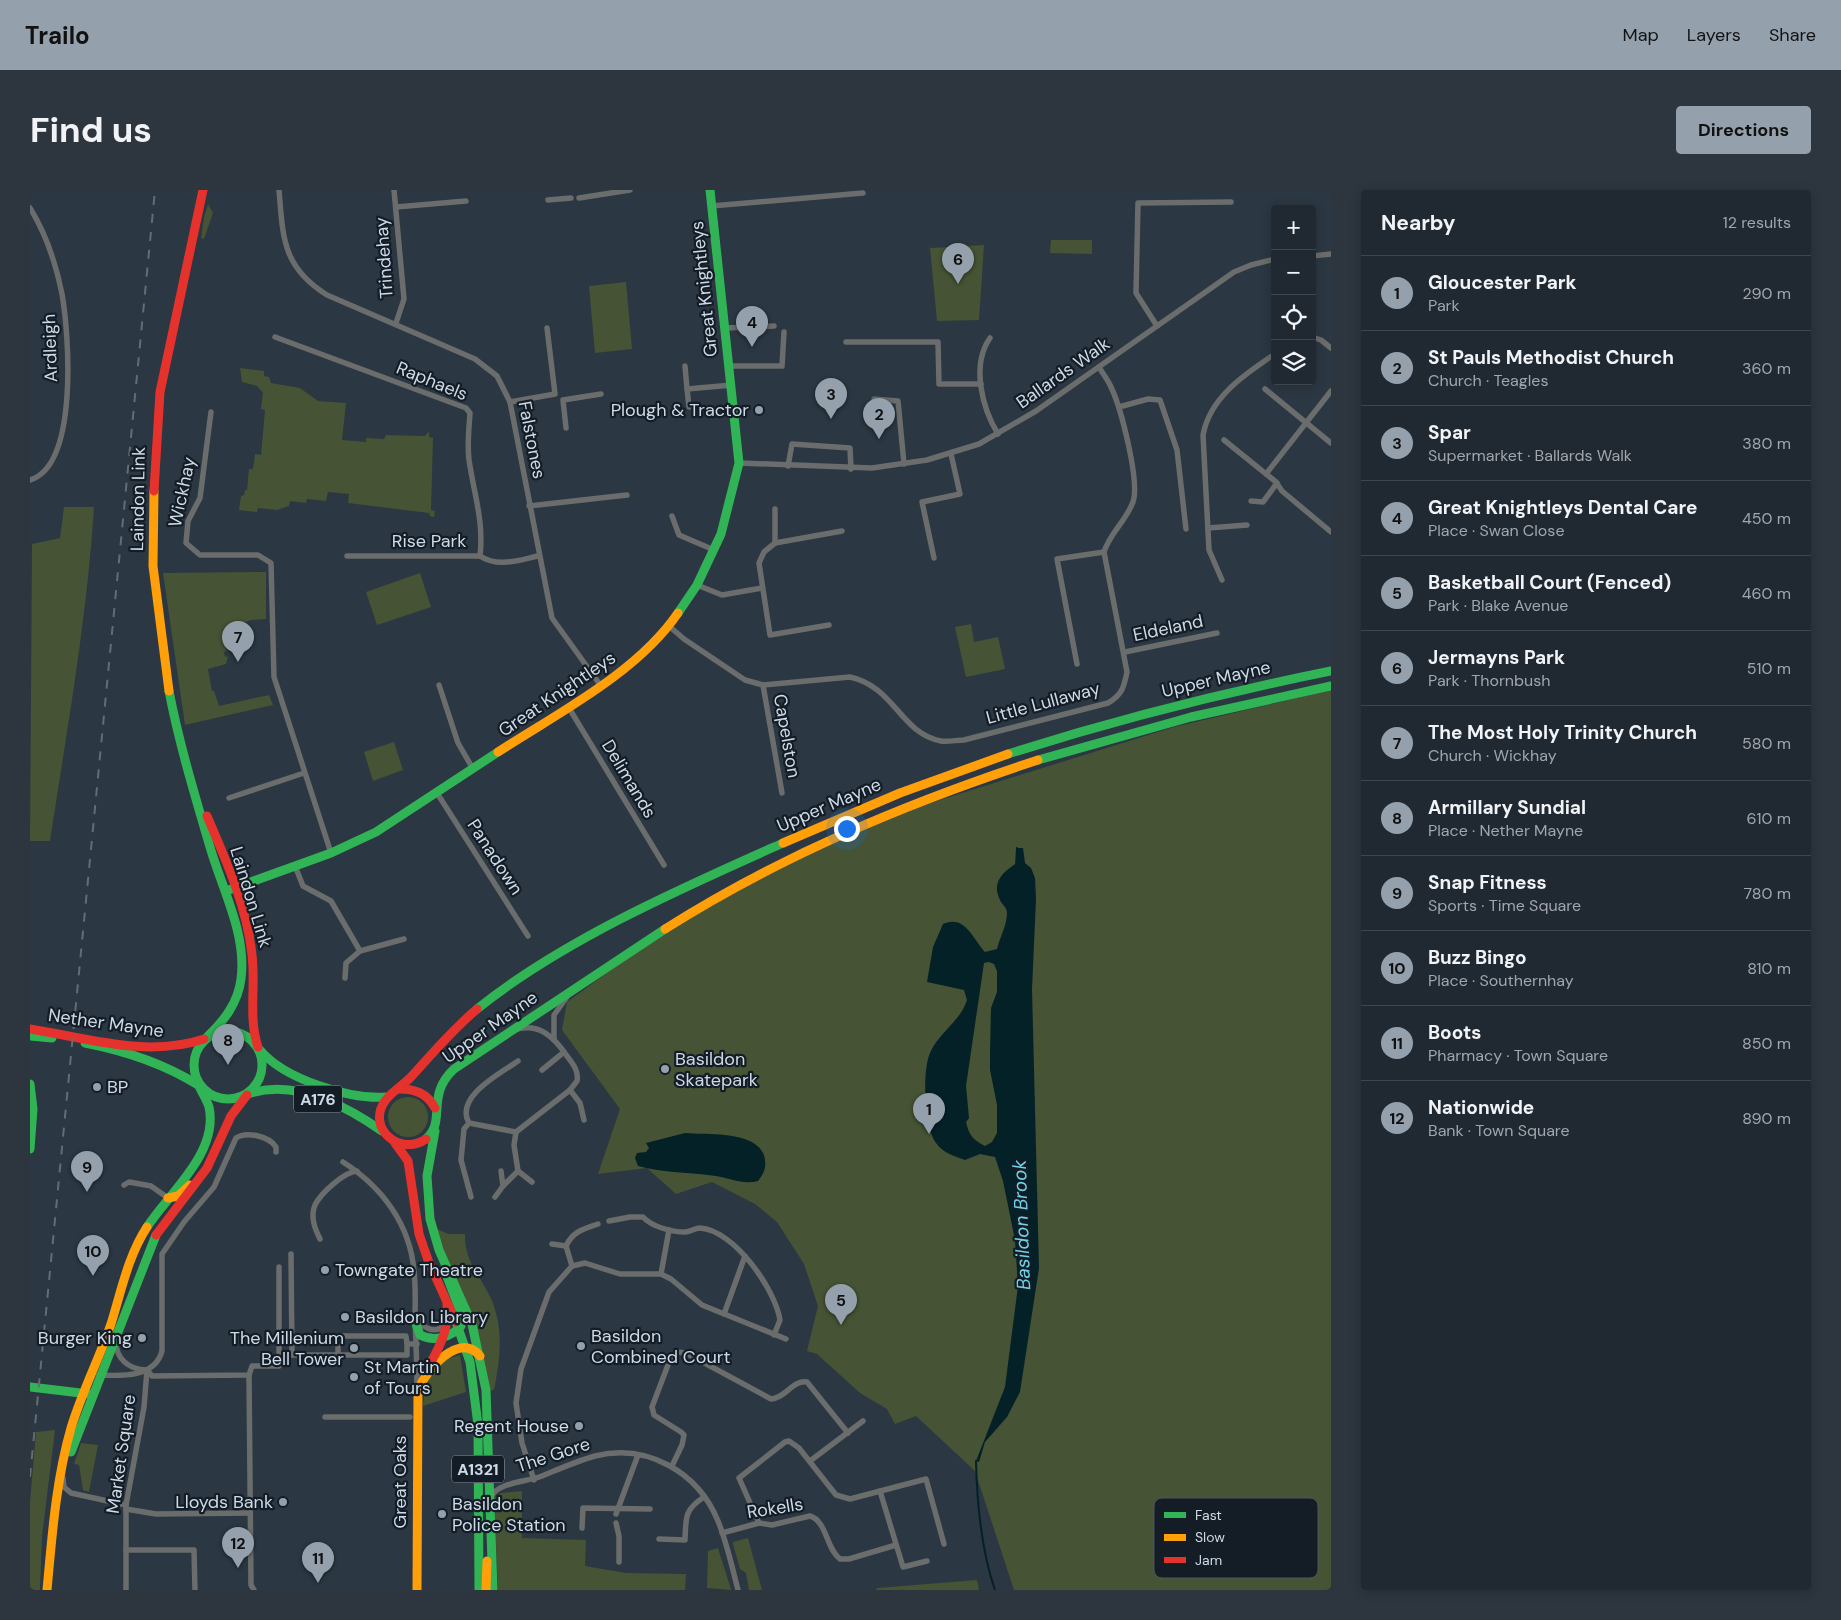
<!DOCTYPE html>
<html lang="en">
<head>
<meta charset="utf-8">
<style>
	:root { --surface:#202932; --page:#2d353e; --text:#f1f3f6; --muted:#a2a6ac; --line:#3d454d; --accent:#94a1ad }
	body { margin:0; font-family:"DM Sans",sans-serif; background:var(--page); color:var(--text) }
	.controls { position:absolute; right:15px; top:15px; display:grid; overflow:hidden; border-radius:5px; box-shadow:0 2px 12px #0003 }
	.controls button { width:45px; height:45px; display:grid; place-items:center; padding:0; border:0; border-bottom:1px solid var(--line); background:var(--surface); color:var(--text); font:25px sans-serif }
	.you { position:absolute; left:816px; top:638px; width:18px; height:18px; margin:-12px; border:4px solid #fff; border-radius:50%; background:#1a73e8; box-shadow:0 0 0 8px #1a73e833 }
	.badge { display:grid; place-items:center; width:32px; height:32px; border-radius:50%; background:var(--accent); color:#111; font-size:16px; font-weight:700 }
	.pin { position:absolute; translate:-50% -41px; filter:drop-shadow(0 1px 2px #0008) }
	.pin::after { content:''; position:absolute; top:26px; width:18px; height:15px; background:inherit; clip-path:polygon(0 0,100% 0,50% 100%) }
	.list { margin:0; padding:0; list-style:none }
	h2 { display:flex; justify-content:space-between; align-items:center; height:65px; margin:0; padding:0 20px; font-size:21px }
	h2 small { font-size:16px; font-weight:400; color:var(--muted) }
	.list li { display:grid; grid-template-columns:32px 1fr auto; gap:15px; align-items:center; box-sizing:border-box; height:75px; padding:0 20px; border-top:1px solid var(--line) }
	.list b { display:block; font-size:19px; white-space:nowrap }
	.list p { margin:0; font-size:16px; white-space:nowrap; color:var(--muted) }
	.list em { font-size:16px; font-style:normal; color:var(--muted) }
	.icon { flex:none; width:28px; height:28px; fill:none; stroke:currentColor; stroke-width:2; stroke-linecap:round; stroke-linejoin:round }
	.map { position:relative; flex:none; width:1301px; height:1400px; overflow:hidden; border-radius:5px }
	header { display:flex; align-items:center; gap:30px; box-sizing:border-box; height:70px; padding:0 25px; background:var(--accent); color:#111 }
	header strong { font-size:24px }
	nav { display:flex; gap:28px; margin-inline-start:auto; font-size:18px }
	.intro { display:flex; align-items:center; justify-content:space-between; box-sizing:border-box; height:120px; padding:0 30px }
	h1 { margin:0; font-size:35px }
	.button { padding:12px 22px; border-radius:5px; background:var(--accent); color:#111; font-size:18px; font-weight:700 }
	main { display:flex; gap:30px; padding:0 30px }
	aside { flex:1; background:var(--surface); border-radius:5px; box-shadow:0 2px 12px #0003 }
	.map>svg:first-child { display:block }
	.green { fill:#465334 }
	.water { fill:#042128; fill-rule:evenodd }
	.lines { fill:none; stroke-linecap:round; stroke-linejoin:round }
	.stream { stroke:#042128; stroke-width:2 }
	.street { stroke:#6a6d6c; stroke-width:5.5 }
	.fast { stroke:#30b455; stroke-width:9 }
	.slow { stroke:#ff9f0a; stroke-width:9 }
	.jam { stroke:#e5322d; stroke-width:9 }
	.rail { stroke:#666c71; stroke-width:2; stroke-dasharray:9 9; stroke-linecap:butt }
	.poi-dot { fill:#94a1ad; stroke:#141d26; stroke-width:2 }
	.labels { text-anchor:middle; stroke-width:4.5; stroke-linejoin:round; paint-order:stroke }
	.shield { fill:#141d26; stroke:#96a1ad; stroke-width:1 }
	.shield-label { font-size:16px; font-weight:bold; fill:#cddae7 }
	.street-label { font-size:18px; fill:#cddae7; stroke:#141d26 }
	.poi-label { font-size:18px; fill:#cddae7; stroke:#141d26; text-anchor:start }
	.water-label { font-size:19px; font-style:italic; fill:#6fd4e8; stroke:#141d26 }
	.key { fill:#141d26; stroke:#4c5660; stroke-width:1 }
	.key-label { font-size:14px; fill:#cddae7 }
</style>
</head>
<body>
<header>
<strong>Trailo</strong>
<nav><a>Map</a><a>Layers</a><a>Share</a></nav>
</header>
<div class="intro"><h1>Find us</h1><a class="button">Directions</a></div>
<main>
<div class="map">
<svg width="1301" height="1400" viewBox="0 0 1301 1400">
	<rect width="100%" height="100%" fill="#2b3742"/>
	<g class="green">
		<path d="M178,14L183,23L174,49L171,48L174,27Z"/>
		<path d="M1021,50H1062V64L1020,63Z"/>
		<path d="M954,55L949,130L907,131L900,58Z"/>
		<path d="M596,92L602,159L565,163L559,96Z"/>
		<path d="M210,178L234,181V186L239,187L241,193L270,198L288,211L316,213L312,250L336,252V248L354,249L356,245L395,246L399,241V247L403,248L401,320L405,321L404,327L400,326L399,323L318,313L319,304L298,302L296,311L277,309L276,313L260,311L259,316L247,320L228,318L227,322L209,320L211,306L214,305L215,300H217L219,279H223L225,264L231,265L235,220L231,219L233,203L227,196L212,192Z"/>
		<path d="M34,317H64C57,429 37,540 20,651H0L2,354L30,348Z"/>
		<path d="M236,382V429L221,430L203,437L204,444L192,447L197,461L194,462L195,467L198,466L196,474L178,479L182,501H184L189,516L239,505L243,515L155,535L133,383Z"/>
		<path d="M390,383L401,417L347,435L336,402Z"/>
		<path d="M941,434L944,452L968,447L975,479L936,487L925,437Z"/>
		<path d="M1301,500V1400H984L945,1281L886,1226L865,1234L857,1219L830,1203L787,1164L777,1161L788,1116L774,1074L747,1032L725,1014L682,992L646,1004L617,978L568,984L590,919L532,840L537,812L625,748L751,675L884,618L1144,537Z"/>
		<path d="M364,552L373,580L343,591L334,562Z"/>
		<circle cx="378" cy="927" r="20"/>
		<path d="M405,1038L418,1044H435C434,1077 459,1093 466,1123C473,1148 469,1175 464,1200L458,1201L455,1180Z"/>
		<path d="M430,1165L436,1202L393,1216C395,1190 403,1171 430,1165Z"/>
		<path d="M25,1240L12,1347L10,1400H0V1312L6,1242Z"/>
		<path d="M51,1253L68,1255L59,1302L53,1300L49,1275L44,1274Z"/>
		<path d="M492,1301V1348L556,1350L555,1376L596,1383L656,1384L655,1400H658H468L464,1308L471,1303Z"/>
		<path d="M718,1348L732,1400H719L716,1383L710,1379L703,1354V1352Z"/>
		<path d="M688,1358L701,1399V1400L677,1398L678,1361Z"/>
		<path d="M947,1390L949,1400H846L847,1398Z"/>
	</g>
	<g class="water">
		<path d="M987,658H993L995,673L1001,678L1005,688L1006,709L1002,799L1009,1078L990,1202L977,1227L955,1252L949,1272L946,1271L975,1197L988,1096L985,1050L973,991L965,967L950,964L935,970C924,966 913,963 906,953C894,937 892,881 900,863C909,842 930,832 937,810L934,800L897,792L903,757L913,734C935,724 943,749 955,762L967,759C970,747 977,735 977,723C977,717 972,715 970,710C961,692 973,682 987,673ZM959,772L964,774L967,781V802L961,818L960,863V880L967,915V943L962,952L955,956C943,950 939,945 936,932L939,928L936,896L954,773Z"/>
		<path d="M655,943C676,945 732,940 735,970C736,979 734,983 728,991C713,995 700,988 686,986C660,982 633,983 608,976L605,968L607,963L616,962L619,958L616,953Z"/>
	</g>
	<g class="lines">
		<g class="stream">
			<path d="M986,676L987,658"/>
			<path d="M946,1271C947,1314 951,1360 965,1400"/>
		</g>
		<g class="street">
			<path d="M249,0C253,47 252,77 297,105L445,169L467,186L480,212L522,428L571,496"/>
			<path d="M364,0L374,109L366,133"/>
			<path d="M549,8L600,0"/>
			<path d="M518,10L541,8"/>
			<path d="M681,16L833,3"/>
			<path d="M366,17L436,11"/>
			<path d="M0,18C16,44 26,74 32,104C39,144 49,275 0,290"/>
			<path d="M1282,66L1301,64"/>
			<path d="M1127,136L1106,103L1108,13L1201,12"/>
			<path d="M695,138L744,136"/>
			<path d="M245,147L436,218L440,223C439,239 437,254 439,270C444,304 454,331 450,366"/>
			<path d="M1282,147L1291,150L1301,158"/>
			<path d="M960,148C941,175 952,218 968,244"/>
			<path d="M816,152H908L909,194H951"/>
			<path d="M655,176L657,199L702,195"/>
			<path d="M699,176H752L754,142"/>
			<path d="M657,199L659,217"/>
			<path d="M1235,199L1301,253"/>
			<path d="M844,209L868,211L874,274"/>
			<path d="M480,212L525,204L517,138"/>
			<path d="M1089,217L1118,209L1130,210L1147,260L1156,339"/>
			<path d="M181,222L170,308L158,331L156,353L170,365H228L241,373L244,487L301,663"/>
			<path d="M536,238L533,210L571,204"/>
			<path d="M1194,250L1246,292L1252,301L1301,342"/>
			<path d="M709,273L842,278L897,270L949,254L1006,221L1204,82L1221,75L1245,69"/>
			<path d="M758,276L762,254L820,258L821,279"/>
			<path d="M1236,284L1301,201"/>
			<path d="M1221,311L1233,312L1247,293"/>
			<path d="M499,316L597,305"/>
			<path d="M745,319V353L812,341"/>
			<path d="M642,326L649,345L684,360"/>
			<path d="M1178,338L1217,335"/>
			<path d="M745,353L734,362L729,373L740,445L799,435"/>
			<path d="M317,366H450C468,378 489,370 508,366"/>
			<path d="M904,368L892,312L930,304L921,264"/>
			<path d="M1192,390L1179,360L1173,245C1180,207 1215,184 1245,164"/>
			<path d="M667,395L692,405L732,398"/>
			<path d="M639,436L654,449L715,490L733,495L820,487C865,497 870,543 911,551C918,552 927,550 934,550L1078,513C1092,505 1094,497 1097,482L1074,362C1080,343 1096,331 1103,312C1110,291 1091,218 1081,197C1078,190 1073,184 1069,177"/>
			<path d="M1095,462L1187,443"/>
			<path d="M1047,474L1027,369L1074,362"/>
			<path d="M409,495L428,553L443,579"/>
			<path d="M733,495L752,603"/>
			<path d="M539,518L634,675"/>
			<path d="M407,603L498,746"/>
			<path d="M199,608L274,583"/>
			<path d="M265,676L273,696L301,711L330,761L374,749"/>
			<path d="M315,788L316,773L330,761"/>
			<path d="M524,848V825L537,807"/>
			<path d="M512,880L534,862"/>
			<path d="M540,900L550,913L554,930"/>
			<path d="M439,933L486,942L540,900L547,891C549,881 543,874 537,866C524,847 509,832 484,840"/>
			<path d="M486,942L484,955L488,981L502,992"/>
			<path d="M313,972C352,997 380,1034 384,1081C386,1098 385,1115 385,1131C386,1153 387,1175 387,1197"/>
			<path d="M471,981L473,996L488,981"/>
			<path d="M94,995L99,992L121,996L138,1008"/>
			<path d="M441,1007L431,970L434,939L439,933C424,907 471,883 488,871"/>
			<path d="M465,1007L473,996"/>
			<path d="M579,1031L600,1027H613C622,1037 642,1042 655,1042C660,1042 665,1038 670,1038C704,1040 745,1099 750,1130L744,1145"/>
			<path d="M290,1049C285,1039 280,1027 285,1015C291,1003 314,982 327,981"/>
			<path d="M522,1054L536,1056"/>
			<path d="M261,1064L262,1165"/>
			<path d="M542,1076L536,1056C543,1041 554,1039 568,1034"/>
			<path d="M631,1084L639,1040"/>
			<path d="M694,1124L715,1066"/>
			<path d="M388,1125C391,1139 405,1145 416,1134"/>
			<path d="M86,1152C86,1169 99,1179 115,1180"/>
			<path d="M308,1164V1146H376L377,1154"/>
			<path d="M249,1165H377V1154H387"/>
			<path d="M117,1180L122,1186L219,1185L222,1176H249V1077"/>
			<path d="M69,1185C91,1186 125,1188 132,1161V1064L154,1032L184,997L206,948C216,941 239,946 246,957V962"/>
			<path d="M219,1185L221,1395L224,1400"/>
			<path d="M295,1227H380"/>
			<path d="M780,1271L833,1231"/>
			<path d="M642,1276L652,1255L654,1245L651,1242L624,1225L622,1217L641,1167L647,1162L656,1163L741,1209C756,1208 762,1190 777,1192L818,1243"/>
			<path d="M33,1288L34,1297L41,1303L96,1315"/>
			<path d="M504,1290L492,1253L486,1213L491,1179L519,1102L542,1076L555,1073L590,1084H631L641,1089L672,1115L756,1149"/>
			<path d="M850,1301L873,1377L897,1371"/>
			<path d="M461,1307C468,1292 497,1292 512,1286C529,1279 547,1271 565,1266C617,1253 668,1282 688,1331C697,1353 702,1377 708,1400"/>
			<path d="M96,1319L126,1324L220,1323"/>
			<path d="M586,1324L608,1265"/>
			<path d="M586,1333L589,1346V1372"/>
			<path d="M729,1333L709,1288L755,1252L759,1251L769,1258L806,1305L820,1309L896,1289L914,1354"/>
			<path d="M552,1338L553,1318L620,1319"/>
			<path d="M692,1343L729,1333L742,1335L780,1326C797,1331 796,1359 810,1369H819L866,1355"/>
			<path d="M629,1349L655,1350C656,1328 654,1320 674,1307"/>
			<path d="M96,1360H164L165,1400"/>
			<path d="M96,1400V1315L114,1217L117,1180"/>
		</g>
		<g class="fast">
			<path d="M648,423L667,395L691,344L709,273L680,0"/>
			<path d="M139,501C149,553 165,606 180,657C192,699 217,744 211,789C208,813 194,831 177,847"/>
			<path d="M978,564C1085,530 1192,503 1301,481"/>
			<path d="M1008,570L1161,527L1301,496"/>
			<path d="M196,701L301,663L346,642L468,562"/>
			<path d="M447,819C533,750 652,698 753,653"/>
			<circle cx="198" cy="875" r="34"/>
			<path d="M0,846L22,848"/>
			<path d="M55,853C96,861 133,873 168,895"/>
			<path d="M230,860C254,889 320,910 357,907"/>
			<path d="M0,894L3,919L0,959"/>
			<path d="M221,903C266,889 315,915 352,941"/>
			<path d="M405,941L397,986L400,1029L409,1060L442,1134L456,1200L463,1400"/>
			<path d="M396,949C417,931 395,906 424,879L635,739"/>
			<path d="M117,1037C139,1003 189,963 179,917C177,910 172,903 169,896"/>
			<path d="M385,1131L390,1145C404,1152 420,1148 431,1136V1123L414,1079"/>
			<path d="M426,1132L440,1172L448,1235L449,1400"/>
			<path d="M0,1197L59,1204"/>
			<path d="M41,1262L126,1045"/>
		</g>
		<g class="slow">
			<path d="M124,301L123,376L139,501"/>
			<path d="M468,562C528,523 607,483 648,423"/>
			<path d="M753,653L870,603L978,564"/>
			<path d="M635,739C752,665 877,613 1008,570"/>
			<path d="M138,1008L148,1006L160,995"/>
			<path d="M17,1400C22,1346 26,1290 41,1238C52,1202 69,1169 81,1134C91,1102 98,1066 117,1037"/>
			<path d="M387,1400L388,1200C396,1181 429,1140 450,1166"/>
			<path d="M456,1400L457,1371"/>
		</g>
		<g class="jam">
			<path d="M124,301L130,202L173,0"/>
			<path d="M177,626C196,670 217,717 222,765C226,796 218,827 228,857"/>
			<path d="M0,839C57,848 117,868 174,849"/>
			<path d="M369,899C385,899 397,903 405,918"/>
			<path d="M396,949C370,967 336,938 355,911C361,902 372,896 380,888C402,864 422,840 447,819"/>
			<path d="M365,953L378,971L389,1044L398,1070L426,1132"/>
			<path d="M126,1045L177,978L201,926L217,905"/>
			<path d="M401,1172C412,1153 419,1136 417,1114"/>
		</g>
		<path class="rail" d="M0,1287L125,0"/>
	</g>
	<g class="poi-dot">
		<circle cx="729" cy="220" r="5"/>
		<circle cx="635" cy="879" r="5"/>
		<circle cx="67" cy="897" r="5"/>
		<circle cx="295" cy="1080" r="5"/>
		<circle cx="315" cy="1127" r="5"/>
		<circle cx="112" cy="1148" r="5"/>
		<circle cx="551" cy="1156" r="5"/>
		<circle cx="324" cy="1158" r="5"/>
		<circle cx="324" cy="1187" r="5"/>
		<circle cx="549" cy="1236" r="5"/>
		<circle cx="253" cy="1312" r="5"/>
		<circle cx="412" cy="1324" r="5"/>
	</g>
	<g class="labels">
		<g class="shield">
			<rect x="264" y="895.5" width="48" height="27" rx="4"/>
			<rect x="422" y="1265.5" width="52" height="27" rx="4"/>
		</g>
		<g class="shield-label">
			<text x="288" y="915">A176</text>
			<text x="448" y="1285">A1321</text>
		</g>
		<g class="street-label">
			<text transform="translate(354 68) rotate(-94)" y="6">Trindehay</text>
			<text transform="translate(674 99) rotate(-96)" y="6">Great Knightleys</text>
			<text transform="translate(20 158) rotate(-92)" y="6">Ardleigh</text>
			<text transform="translate(1033 183) rotate(-35)" y="6">Ballards Walk</text>
			<text transform="translate(402 191) rotate(22)" y="6">Raphaels</text>
			<text transform="translate(502 250) rotate(79)" y="6">Falstones</text>
			<text transform="translate(152 302) rotate(-78)" y="6">Wickhay</text>
			<text transform="translate(108 309) rotate(-89)" y="6">Laindon Link</text>
			<text x="399" y="357">Rise Park</text>
			<text transform="translate(1138 438) rotate(-12)" y="6">Eldeland</text>
			<text transform="translate(1186 489) rotate(-13)" y="6">Upper Mayne</text>
			<text transform="translate(527 504) rotate(-34)" y="6">Great Knightleys</text>
			<text transform="translate(1013 513) rotate(-15)" y="6">Little Lullaway</text>
			<text transform="translate(757 546) rotate(80)" y="6">Capelston</text>
			<text transform="translate(599 589) rotate(59)" y="6">Delimands</text>
			<text transform="translate(799 615) rotate(-23)" y="6">Upper Mayne</text>
			<text transform="translate(465 667) rotate(57)" y="6">Panadown</text>
			<text transform="translate(221 707) rotate(73)" y="6">Laindon Link</text>
			<text transform="translate(76 833) rotate(8)" y="6">Nether Mayne</text>
			<text transform="translate(460 837) rotate(-35)" y="6">Upper Mayne</text>
			<text transform="translate(91 1264) rotate(-82)" y="6">Market Square</text>
			<text transform="translate(523 1265) rotate(-18)" y="6">The Gore</text>
			<text transform="translate(370 1292) rotate(-90)" y="6">Great Oaks</text>
			<text transform="translate(745 1318) rotate(-9)" y="6">Rokells</text>
		</g>
		<g class="poi-label">
			<text x="719" y="226" text-anchor="end">Plough &amp; Tractor</text>
			<text x="645" y="875">Basildon<tspan x="645" dy="21">Skatepark</tspan></text>
			<text x="77" y="903">BP</text>
			<text x="305" y="1086">Towngate Theatre</text>
			<text x="325" y="1133">Basildon Library</text>
			<text x="561" y="1152">Basildon<tspan x="561" dy="21">Combined Court</tspan></text>
			<text x="102" y="1154" text-anchor="end">Burger King</text>
			<text x="314" y="1154" text-anchor="end">The Millenium<tspan x="314" dy="21">Bell Tower</tspan></text>
			<text x="334" y="1183">St Martin<tspan x="334" dy="21">of Tours</tspan></text>
			<text x="539" y="1242" text-anchor="end">Regent House</text>
			<text x="243" y="1318" text-anchor="end">Lloyds Bank</text>
			<text x="422" y="1320">Basildon<tspan x="422" dy="21">Police Station</tspan></text>
		</g>
		<g class="water-label">
			<text transform="translate(991 1035) rotate(-92)" y="7">Basildon Brook</text>
		</g>
	</g>
	<rect x="1124" y="1308" width="164" height="80" rx="8" class="key"/>
	<rect x="1134" y="1322" width="22" height="6" fill="#30b455"/>
	<rect x="1134" y="1344" width="22" height="7" fill="#ff9f0a"/>
	<rect x="1134" y="1367" width="22" height="6" fill="#e5322d"/>
	<g class="key-label">
		<text x="1165" y="1330">Fast</text>
		<text x="1165" y="1352">Slow</text>
		<text x="1165" y="1375">Jam</text>
	</g>
</svg>
<div class="controls">
<button>+</button>
<button>−</button>
<button><svg class="icon" aria-label="locate" viewBox="0 0 24 24"><circle cx="12" cy="12" r="6"/><path d="M12 2v4M12 18v4M2 12h4M18 12h4"/></svg></button>
<button><svg class="icon" aria-label="layers" viewBox="0 0 24 24"><path d="M12 4l9 5-9 5-9-5zM3 14l9 5 9-5"/></svg></button>
</div>
<div class="you"></div>
<div class="pin badge" style="left:899px;top:944px">1</div>
<div class="pin badge" style="left:849px;top:249px">2</div>
<div class="pin badge" style="left:801px;top:229px">3</div>
<div class="pin badge" style="left:722px;top:157px">4</div>
<div class="pin badge" style="left:811px;top:1135px">5</div>
<div class="pin badge" style="left:928px;top:94px">6</div>
<div class="pin badge" style="left:208px;top:472px">7</div>
<div class="pin badge" style="left:198px;top:875px">8</div>
<div class="pin badge" style="left:57px;top:1002px">9</div>
<div class="pin badge" style="left:63px;top:1086px">10</div>
<div class="pin badge" style="left:288px;top:1393px">11</div>
<div class="pin badge" style="left:208px;top:1378px">12</div>
</div>
<aside>
<h2>Nearby<small>12 results</small></h2>
<ul class="list">
<li><span class="badge">1</span><div><b>Gloucester Park</b><p>Park</p></div><em>290 m</em></li>
<li><span class="badge">2</span><div><b>St Pauls Methodist Church</b><p>Church · Teagles</p></div><em>360 m</em></li>
<li><span class="badge">3</span><div><b>Spar</b><p>Supermarket · Ballards Walk</p></div><em>380 m</em></li>
<li><span class="badge">4</span><div><b>Great Knightleys Dental Care</b><p>Place · Swan Close</p></div><em>450 m</em></li>
<li><span class="badge">5</span><div><b>Basketball Court (Fenced)</b><p>Park · Blake Avenue</p></div><em>460 m</em></li>
<li><span class="badge">6</span><div><b>Jermayns Park</b><p>Park · Thornbush</p></div><em>510 m</em></li>
<li><span class="badge">7</span><div><b>The Most Holy Trinity Church</b><p>Church · Wickhay</p></div><em>580 m</em></li>
<li><span class="badge">8</span><div><b>Armillary Sundial</b><p>Place · Nether Mayne</p></div><em>610 m</em></li>
<li><span class="badge">9</span><div><b>Snap Fitness</b><p>Sports · Time Square</p></div><em>780 m</em></li>
<li><span class="badge">10</span><div><b>Buzz Bingo</b><p>Place · Southernhay</p></div><em>810 m</em></li>
<li><span class="badge">11</span><div><b>Boots</b><p>Pharmacy · Town Square</p></div><em>850 m</em></li>
<li><span class="badge">12</span><div><b>Nationwide</b><p>Bank · Town Square</p></div><em>890 m</em></li>
</ul>
</aside>
</main>
</body>
</html>
